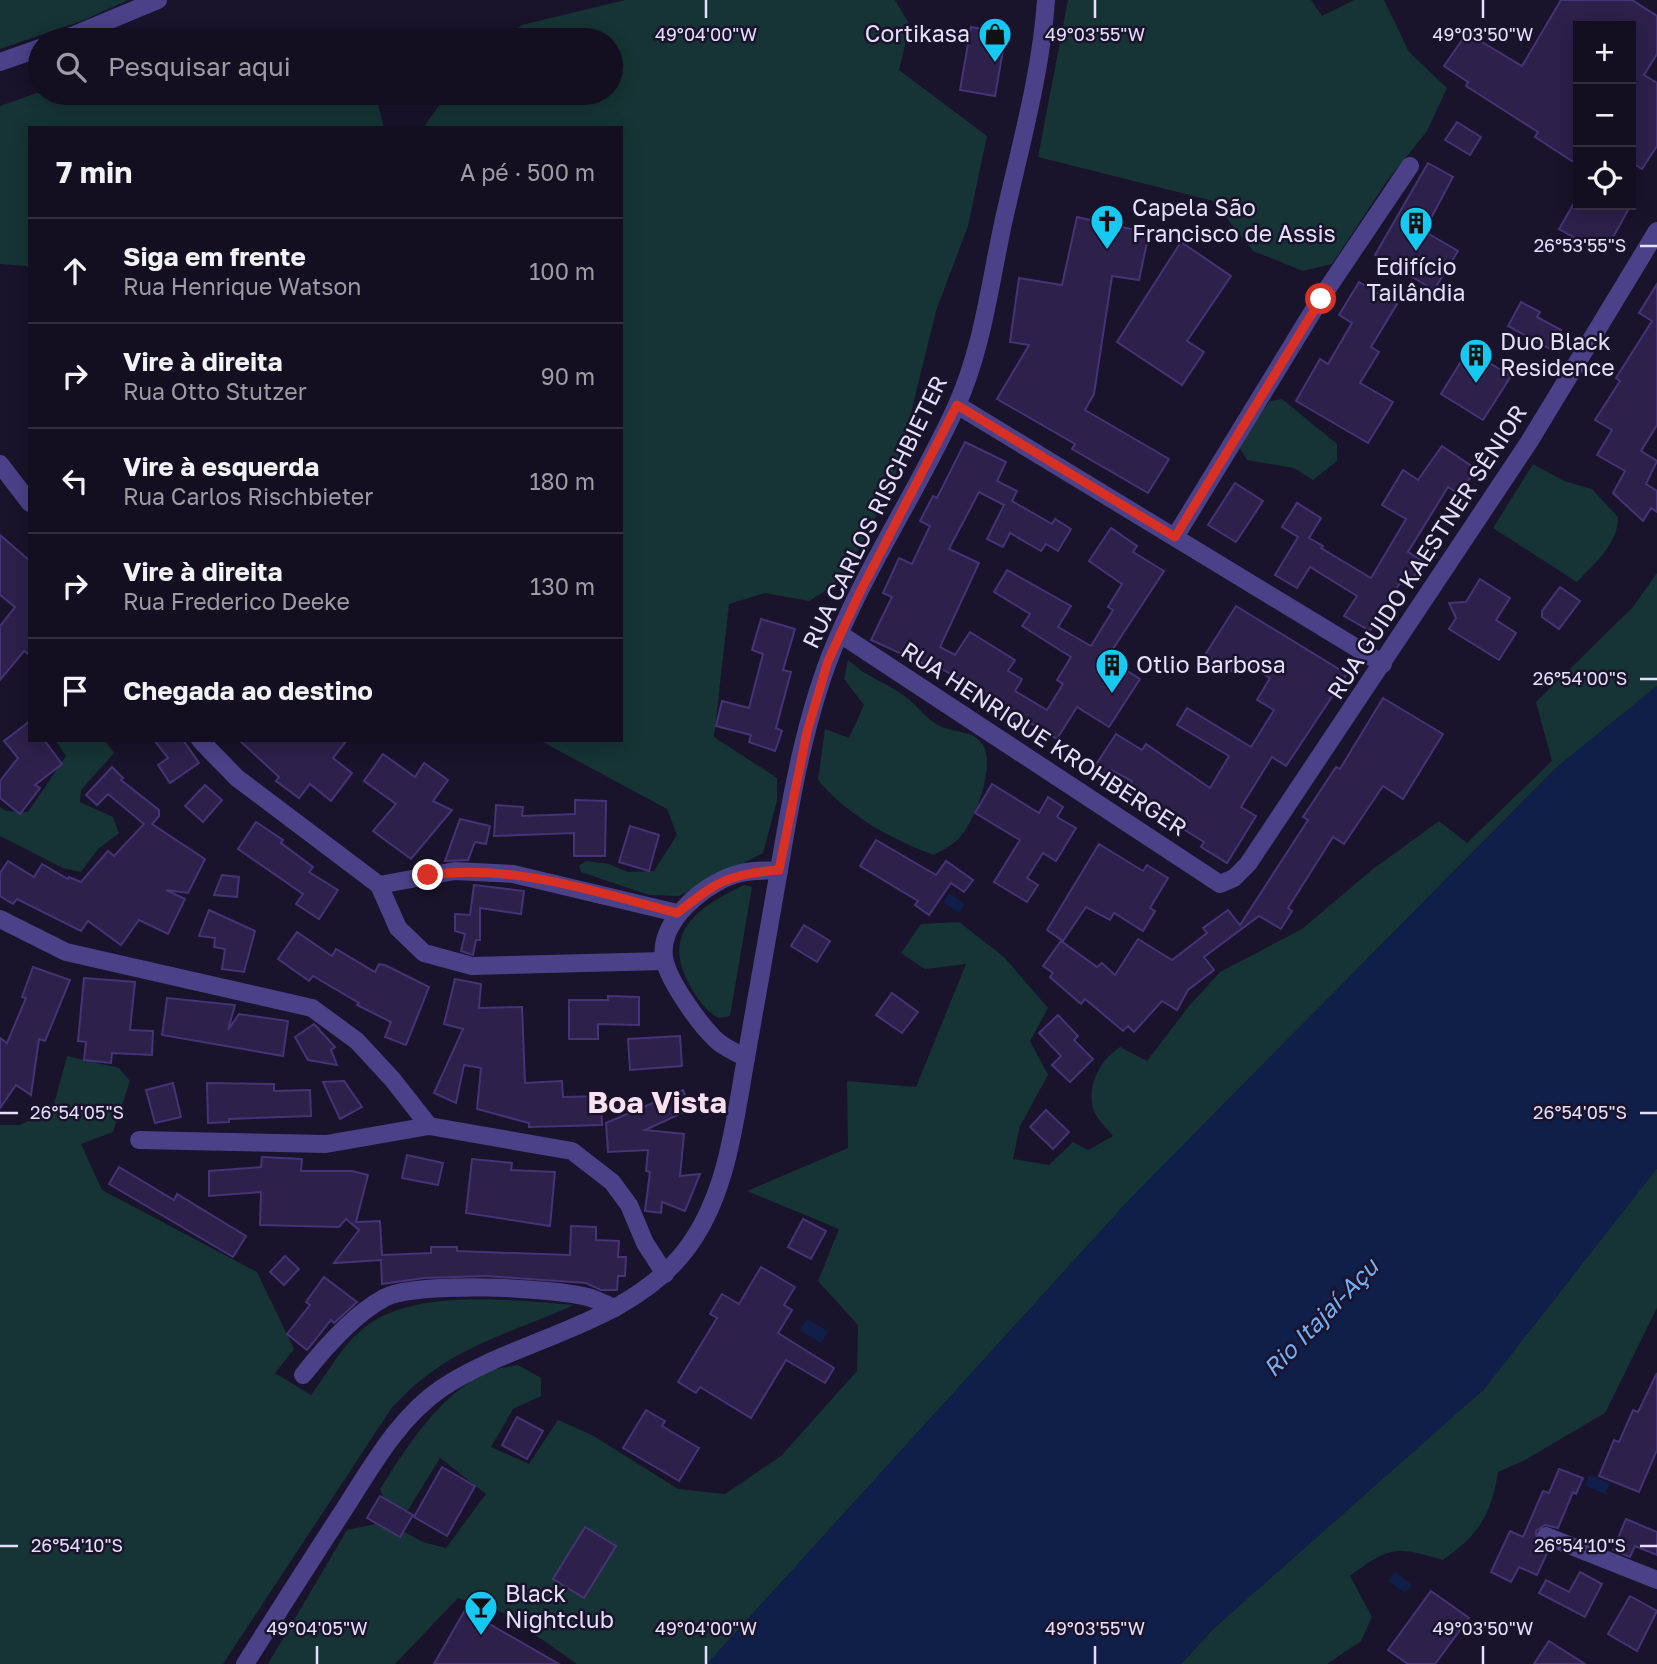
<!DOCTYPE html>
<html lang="pt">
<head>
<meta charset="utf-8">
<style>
	:root { --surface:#130e20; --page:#1c1729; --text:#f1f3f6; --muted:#9d9ca5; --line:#322e3e }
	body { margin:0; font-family:"Golos Text",sans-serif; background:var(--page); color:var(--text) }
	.controls { position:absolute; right:21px; top:21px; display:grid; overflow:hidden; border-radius:0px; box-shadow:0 4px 18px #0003 }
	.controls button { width:63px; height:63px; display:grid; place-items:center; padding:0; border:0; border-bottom:2px solid var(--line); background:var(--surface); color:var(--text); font:35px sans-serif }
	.stop { position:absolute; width:21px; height:21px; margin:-16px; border:5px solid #d93025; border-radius:50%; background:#fff }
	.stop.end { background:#d93025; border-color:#fff; box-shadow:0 2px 7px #0008 }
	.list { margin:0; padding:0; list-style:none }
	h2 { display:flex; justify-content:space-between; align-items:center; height:91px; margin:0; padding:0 28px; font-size:30px }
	h2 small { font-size:23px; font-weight:400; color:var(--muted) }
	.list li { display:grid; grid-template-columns:46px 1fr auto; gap:21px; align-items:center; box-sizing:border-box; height:105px; padding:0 28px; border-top:2px solid var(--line) }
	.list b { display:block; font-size:26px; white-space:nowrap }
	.list p { margin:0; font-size:23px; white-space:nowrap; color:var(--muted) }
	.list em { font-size:23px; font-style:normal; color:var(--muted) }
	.icon { flex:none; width:38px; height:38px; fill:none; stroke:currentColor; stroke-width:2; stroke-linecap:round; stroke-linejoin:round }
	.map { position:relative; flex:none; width:1657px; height:1664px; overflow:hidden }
	.search { position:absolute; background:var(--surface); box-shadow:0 4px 18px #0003; left:28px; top:28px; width:595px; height:77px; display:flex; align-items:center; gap:18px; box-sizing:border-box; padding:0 24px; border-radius:38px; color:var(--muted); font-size:26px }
	.panel { position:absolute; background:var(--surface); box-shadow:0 4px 18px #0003; left:28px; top:126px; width:595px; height:616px; border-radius:0px }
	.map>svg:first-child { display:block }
	.green { fill:#163435 }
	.water { fill:#0f1f49 }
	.building { fill:#2d204b; stroke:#463376; stroke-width:2 }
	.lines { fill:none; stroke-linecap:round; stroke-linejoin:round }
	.minor { stroke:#4a4188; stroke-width:18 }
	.route { stroke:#d93025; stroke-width:9 }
	.ticks { fill:none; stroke:#e5dffd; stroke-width:2.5 }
	.labels { text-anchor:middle; stroke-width:5; stroke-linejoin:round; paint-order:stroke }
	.poi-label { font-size:23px; fill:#e5dffd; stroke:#19132b; text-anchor:start }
	.street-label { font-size:23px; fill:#e5dffd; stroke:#19132b }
	.water-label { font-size:24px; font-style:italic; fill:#73aff7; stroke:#19132b }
	.district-label { font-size:30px; font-weight:bold; fill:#fde1f1; stroke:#19132b }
	.ticks-label { font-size:18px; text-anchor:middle; fill:#e5dffd; stroke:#19132b; stroke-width:5; stroke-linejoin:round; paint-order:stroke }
</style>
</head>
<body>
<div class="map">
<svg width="1657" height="1664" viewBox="0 0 1657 1664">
	<rect width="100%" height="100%" fill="#19132b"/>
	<g class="green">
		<path d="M0,0H128L84,20L0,49Z"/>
		<path d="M625,0H895L910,25L899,70L987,136L968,226L936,311L894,482L842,581L809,601L765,593L729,604L714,737L777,778V801L763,853L679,896L649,895L581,872L579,866L586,861L609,864L628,872L654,871L677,835L667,809L539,740H621V128H423L448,93H611V40H500L522,25Z"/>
		<path d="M1068,0H1311L1322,16L1354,0H1384L1409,52L1447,88L1427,131L1387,181L1332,264L1303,271L1253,251L1213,201L1038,157Z"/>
		<path d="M40,92L375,93L384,128H30V273L27,266L0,264V106Z"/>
		<path d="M1282,399L1337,444V461L1313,480L1294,468L1247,460L1238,445L1270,401Z"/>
		<path d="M1533,464L1564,481L1592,489L1618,517C1618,544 1595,563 1577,582L1493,528Z"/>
		<path d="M1657,573V686L1556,768L1129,1200L707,1664H577L504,1613L458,1598L395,1664H268L347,1530L386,1522L423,1542L446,1548L486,1494L440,1458L408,1510L388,1511L380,1489C408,1445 438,1397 486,1372C495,1368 509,1367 518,1365L541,1378V1396L513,1409L491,1447L529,1464L558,1420L592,1435L678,1489L725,1494L781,1456L857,1371L858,1325L818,1281L839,1229L747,1191L848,1148L847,1081L916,1087L966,964L925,969L901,953L921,924L959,922L1004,957L1048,1008L1030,1041L1048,1075L1020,1126L1013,1159L1049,1165L1073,1142L1088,1150L1113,1136C1107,1129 1096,1118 1093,1109C1087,1085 1100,1060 1120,1047L1147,1061L1189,1006L1220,972L1302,929L1373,869L1439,821L1467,843L1552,761L1536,702L1633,607Z"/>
		<path d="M848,660C865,676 885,682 903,695C918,705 927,722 945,728C959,733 974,731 983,745C996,766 974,826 957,840C951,846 942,850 934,855C891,839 848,816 818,780L825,729L849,738L864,705L844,679Z"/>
		<path d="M55,740H104L114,753L81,790L80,802L113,817L119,833L98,849L81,872L63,868L0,836V807L6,811L28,812L66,756Z"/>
		<path d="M744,885L752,887L730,1016L719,1018C706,1012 697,998 690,986C660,932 698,907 744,885Z"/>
		<path d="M67,1056L119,1068L130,1081L113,1132L81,1144L102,1190L257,1272L294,1349L275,1373L311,1395C328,1373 341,1346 364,1328C413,1288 514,1300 574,1305C502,1337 445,1348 391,1409L223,1664H0V1125H20L53,1108Z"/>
		<path d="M1657,1168V1308L1605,1413L1523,1461L1498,1472C1491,1516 1479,1534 1443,1560C1396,1546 1390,1546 1350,1576L1372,1617L1361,1641L1327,1664H1181L1213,1629L1484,1389Z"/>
	</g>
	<g class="water">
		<path d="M1657,686V1168L1484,1389L1213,1629L1181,1664H707L1129,1200L1556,768Z"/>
		<path d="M949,893L965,904L959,913L943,902Z"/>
		<path d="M807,1319L828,1331L821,1343L800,1330Z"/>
		<path d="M1589,1475L1610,1483L1605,1494L1585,1486Z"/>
		<path d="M1395,1572L1412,1585L1405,1593L1388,1581Z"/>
	</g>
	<g class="building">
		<path d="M1561,0H1632L1657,16V54L1644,75L1657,83V146L1642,169L1631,162V26H1578V165L1535,137L1538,132L1466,86L1468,82L1444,66L1467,33L1522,66Z"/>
		<path d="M971,27L1006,33L995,96L960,90Z"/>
		<path d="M1457,122L1481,137L1470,155L1445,140Z"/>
		<path d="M1428,163L1453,177L1424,231L1458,251L1434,290L1375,255Z"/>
		<path d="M1573,205H1618L1628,210L1604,254L1559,229Z"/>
		<path d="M1077,217L1149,233L1139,280L1112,276L1094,394L1085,410L1169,459L1148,493L1072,449L1075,444L997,399L1029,345L1010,342L1019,278L1062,285Z"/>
		<path d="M1181,242L1231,276L1187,341L1204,352L1182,385L1117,342Z"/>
		<path d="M1359,282L1397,304L1371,347L1379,352L1360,383L1393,402L1368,443L1296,401L1320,359L1328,364L1352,323L1339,315Z"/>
		<path d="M1657,284V425L1641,451L1657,461L1646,484L1657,491V512L1651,508L1643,521L1613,493L1625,471L1597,455L1612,430L1595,420L1620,381L1616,378L1652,321L1639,313Z"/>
		<path d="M1521,302L1540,312L1537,317L1561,330L1550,349L1508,326Z"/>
		<path d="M1468,350L1511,376L1483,420L1441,394Z"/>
		<path d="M965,442L1006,462L997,481L1017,491L1012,501L1052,524L1055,519L1071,529L1058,551L1046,544L1041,551L1010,533L1003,547L987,539L1004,505L979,492L949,549L979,563L940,647L955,655L970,632L1015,660L1008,671L1022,679L1015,691L1047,710L1063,684L1057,680L1071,657L1022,626L1030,614L994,592L1007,570L1071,606L1058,627L1091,646L1113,610L1108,607L1122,584L1089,561L1111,528L1137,546L1133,552L1164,571L1107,658L1140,679L1109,727L1077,707L1057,739L1030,723L1027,729L977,696L980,691L928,661L926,665L871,640L892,597L883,593L899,558L912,564L930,526L920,521L933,496L937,498Z"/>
		<path d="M1442,446L1476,469L1459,494L1448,487L1408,552L1423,561L1408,587L1400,583L1370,631L1344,616L1357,596L1310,567L1297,588L1275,575L1298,537L1282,527L1297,503L1321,518L1309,538L1323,546L1321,548L1371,578L1406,519L1382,505L1403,470L1418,480Z"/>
		<path d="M1235,483L1263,501L1236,542L1208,525Z"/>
		<path d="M0,535L30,561V655L24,651L0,680V626L15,607L0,595Z"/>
		<path d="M1480,579L1510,598L1496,620L1516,633L1499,660L1449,629L1456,618L1449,603L1466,602Z"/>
		<path d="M1560,587L1580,601L1559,629L1542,617V611Z"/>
		<path d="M1236,606L1347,674L1286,766L1272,757L1241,807L1256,816L1227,863L1201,847L1204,842L1167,819L1169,816L1127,790L1132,781L1111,770L1105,780L1091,772L1116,734L1142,750L1146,744L1210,788L1229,756L1177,725L1187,708L1251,747L1274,710L1257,700L1270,678L1240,660L1233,672L1205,655Z"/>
		<path d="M761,619L795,629L783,670L791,672L776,728L782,731L775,751L749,742L751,735L716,726L722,701L749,708L763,654L752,650Z"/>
		<path d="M1383,698L1443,734L1403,799L1383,786L1344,844L1333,837L1288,908L1292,911L1281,929L1259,916L1204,957L1214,970L1188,990L1177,1010L1162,1001L1134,1032L1128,1026L1123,1031L1085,999L1081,1004L1050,977L1053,973L1043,966L1061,941L1097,967L1102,963L1115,975L1138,939L1172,960L1207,933L1203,928L1228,910L1240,925L1308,820L1303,817L1336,767L1340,769Z"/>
		<path d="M30,721V740H44L62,764L35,785L40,788L20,814L0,798V781L18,758L4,741Z"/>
		<path d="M154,740H183L199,763L170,783L158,765L168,758Z"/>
		<path d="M239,740H347L333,758L352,773L331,801L310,784L299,798L276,781L279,777Z"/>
		<path d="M383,754L415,777L424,763L448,780L433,801L452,810L411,859L373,831L396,804L364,781Z"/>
		<path d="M112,767L123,778L121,780L159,810V816L152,824L205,859L188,893L166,890L185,899L168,934L139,920L121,945L88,921L81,931L17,899L13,904L0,896V873L8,861L34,877L42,864L68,879L69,877L81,882L108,851L114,856L144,824L108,794L97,805L86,795Z"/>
		<path d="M992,784L1039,813L1048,797L1063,807L1057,817L1076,828L1056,861L1043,853L1027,878L1038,885L1027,902L994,882L1020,840L975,813Z"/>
		<path d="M205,785L222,800L203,822L185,806Z"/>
		<path d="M575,800L606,801L605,856H574V833L494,836L496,805L523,807L522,816L575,814Z"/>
		<path d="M460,819L490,826L486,844L475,842L468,860L445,861Z"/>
		<path d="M256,822L283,840L281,843L313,867L309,872L338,890L319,919L296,904L303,894L238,849Z"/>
		<path d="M630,826L659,835L649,871L619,862Z"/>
		<path d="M876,840L936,875L946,861L973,880L964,892L951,883L929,915L915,905L918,901L860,866Z"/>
		<path d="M1099,844L1143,871L1147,865L1168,878L1150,908L1155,911L1143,931L1114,913L1110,920L1086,907L1063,941L1047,930Z"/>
		<path d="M222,875L239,877L237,897L214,895Z"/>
		<path d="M474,885L524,891L521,914L480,908V940H476L473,955L461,951L465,934L455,931V914L470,915Z"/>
		<path d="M209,910L255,931L244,972L222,969L225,949L214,947L215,938L199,936Z"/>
		<path d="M804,925L830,941L817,962L791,946Z"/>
		<path d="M297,932L332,956L336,949L375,972L379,964L385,965L429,987L406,1045L385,1037L391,1022L357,1005L359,1003L313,976L309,981L278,959Z"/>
		<path d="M33,967L70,980L45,1041L39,1039L31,1095L16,1085L0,1108V1038L7,1043L26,998L22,997Z"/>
		<path d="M84,978L135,982L130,1030L153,1031L152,1055L112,1053L111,1063L84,1060L86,1042L78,1041Z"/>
		<path d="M455,979L481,984L479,1008L522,1007L525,1083L562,1081L563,1097L601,1096L602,1125L529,1127V1123L477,1109L481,1068L464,1065L456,1103L434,1093L463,1029L444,1024Z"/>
		<path d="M892,993L918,1012L902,1033L876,1015Z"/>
		<path d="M608,996L639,997V1025L598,1024V1039H569V1000H608Z"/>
		<path d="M167,998L235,1005L228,1030L239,1014L288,1021L283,1056L162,1035Z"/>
		<path d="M1058,1015L1078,1036L1074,1040L1093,1059L1070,1082L1052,1065L1061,1056L1039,1033Z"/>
		<path d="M314,1024L335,1047L331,1050L337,1065L308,1060L295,1037Z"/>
		<path d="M680,1036L682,1066L630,1070L628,1039Z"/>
		<path d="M344,1081L362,1107L340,1119L323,1082Z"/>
		<path d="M173,1083L181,1117L155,1123L146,1090Z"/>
		<path d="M207,1083L274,1084V1091L310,1090L311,1116L229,1119V1122L208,1123Z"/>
		<path d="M683,1090L691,1109L645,1130L684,1134L680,1176L700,1174L685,1211L662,1202L661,1213L645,1211L650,1172L646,1171L648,1150L608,1152L606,1123Z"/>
		<path d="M1046,1110L1069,1132L1053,1149L1030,1127Z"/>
		<path d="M407,1155L443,1163L438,1185L402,1178Z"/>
		<path d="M262,1157L302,1159L301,1171H352L368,1175L356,1222L380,1221L382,1255L431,1253V1247H457V1251L570,1255L571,1226L596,1227V1240L619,1241L618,1257H626L625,1276H618L617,1290H601L586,1283L486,1276L424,1278L382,1284L381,1260L334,1263L359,1230L346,1219L339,1227L260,1225L261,1192L209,1196V1171L261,1167Z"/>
		<path d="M472,1159L512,1163L511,1170L555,1172L550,1226L466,1213Z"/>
		<path d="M119,1167L174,1200L177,1194L246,1236L233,1257L109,1184Z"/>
		<path d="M803,1219L826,1231L811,1259L788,1247Z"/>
		<path d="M285,1256L299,1269L284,1285L270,1272Z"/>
		<path d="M761,1267L795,1287L784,1305L792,1310L778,1333L834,1368L825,1383L786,1360L751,1418L700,1387L696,1393L678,1382L717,1318L710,1314L722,1294L739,1304Z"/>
		<path d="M324,1277L357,1302L334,1323L331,1320L307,1350L287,1334L310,1305L306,1302Z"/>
		<path d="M1657,1373V1450L1639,1492L1599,1476L1614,1440L1619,1442L1633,1410L1638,1412Z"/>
		<path d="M646,1410L665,1421L662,1426L699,1448L679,1481L623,1448Z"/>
		<path d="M517,1417L543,1431L527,1459L502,1445Z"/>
		<path d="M442,1467L475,1486L447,1536L414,1517Z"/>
		<path d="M1559,1469L1583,1478L1576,1494L1573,1492L1558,1528L1545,1525L1536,1531L1537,1542L1549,1549L1537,1575L1519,1567L1511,1582L1491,1572L1510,1531L1523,1537L1543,1491L1549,1493Z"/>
		<path d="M380,1496L413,1515L400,1537L367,1518Z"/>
		<path d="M1626,1519L1657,1532V1555L1635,1546L1630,1557L1613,1550Z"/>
		<path d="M585,1527L616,1546L584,1598L553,1579Z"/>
		<path d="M1580,1572L1602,1584L1585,1617L1539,1593L1546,1580L1569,1592Z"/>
		<path d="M1431,1591L1469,1618L1435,1664H1408L1388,1650Z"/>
		<path d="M1630,1596L1657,1611L1637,1651L1608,1634Z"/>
		<path d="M465,1610L559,1664H434Z"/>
		<path d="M1549,1641L1585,1664H1534Z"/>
	</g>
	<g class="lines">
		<g class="minor">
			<path d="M62,40L158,0"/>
			<path d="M0,62L40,48"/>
			<path d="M957,405L1383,664"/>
			<path d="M0,464L30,503"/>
			<path d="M1175,537L1321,298L1410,166"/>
			<path d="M840,634L1220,884L1234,878L1248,864L1529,442L1657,231"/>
			<path d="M200,740L237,778L379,885L398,928L424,953L472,966L664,961"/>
			<path d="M379,885L455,871L513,874L677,913"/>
			<path d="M0,919L66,952L312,1008L357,1041L393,1080L429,1126L572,1151L612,1182L629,1205L645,1243L665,1274"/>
			<path d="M746,1058C736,1052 722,1047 714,1038C698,1022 671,984 665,962C654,923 708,880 741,873C753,870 767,871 779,870"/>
			<path d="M139,1140L326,1144L429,1126"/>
			<path d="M303,1375C325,1347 353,1315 384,1298C416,1281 554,1287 591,1298C599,1301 607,1305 615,1308"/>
			<path d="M1546,1536L1657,1580"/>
			<path d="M245,1664C278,1612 311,1560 345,1508C372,1466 399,1417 442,1388C519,1337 625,1327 685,1251C727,1197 734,1124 746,1058C756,998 767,937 778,876C790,804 803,728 829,659C863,571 917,493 956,407C983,348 990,282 1004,219C1020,147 1041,74 1046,0"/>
		</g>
	</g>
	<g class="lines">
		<path class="route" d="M428,875C512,863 596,892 677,913C717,882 727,874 779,870L807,732L828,661L860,592L957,405L1175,537L1321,299"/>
	</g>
	<path class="ticks" d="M706,0V18M1095,0V18M1483,0V18M1640,246H1657M1640,679H1657M0,1113H18M1640,1113H1657M0,1546H18M1640,1546H1657M317,1646V1664M706,1646V1664M1095,1646V1664M1483,1646V1664"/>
	<defs>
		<symbol id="shop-pin" viewBox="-11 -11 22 30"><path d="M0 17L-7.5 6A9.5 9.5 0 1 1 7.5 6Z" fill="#16c9f2" stroke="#19132b"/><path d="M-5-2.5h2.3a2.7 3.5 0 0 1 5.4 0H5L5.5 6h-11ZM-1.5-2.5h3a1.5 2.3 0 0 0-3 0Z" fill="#111"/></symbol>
		<symbol id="church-pin" viewBox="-11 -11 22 30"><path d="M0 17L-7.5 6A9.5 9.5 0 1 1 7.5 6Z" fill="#16c9f2" stroke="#19132b"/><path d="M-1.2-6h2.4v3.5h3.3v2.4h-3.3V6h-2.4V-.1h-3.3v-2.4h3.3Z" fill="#111"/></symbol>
		<symbol id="building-pin" viewBox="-11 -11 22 30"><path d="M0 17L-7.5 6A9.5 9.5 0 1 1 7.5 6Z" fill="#16c9f2" stroke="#19132b"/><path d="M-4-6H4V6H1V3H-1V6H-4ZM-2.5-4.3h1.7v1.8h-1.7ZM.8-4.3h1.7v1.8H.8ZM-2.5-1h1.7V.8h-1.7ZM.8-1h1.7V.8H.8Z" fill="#111"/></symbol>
		<symbol id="bar-pin" viewBox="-11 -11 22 30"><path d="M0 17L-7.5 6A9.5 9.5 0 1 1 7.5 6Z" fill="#16c9f2" stroke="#19132b"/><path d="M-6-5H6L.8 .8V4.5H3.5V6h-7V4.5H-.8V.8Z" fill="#111"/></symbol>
	</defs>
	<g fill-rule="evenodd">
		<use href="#shop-pin" x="976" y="15" width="38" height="52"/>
		<use href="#church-pin" x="1088" y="202" width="38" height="52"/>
		<use href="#building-pin" x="1397" y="204" width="38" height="52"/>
		<use href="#building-pin" x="1457" y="336" width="38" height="52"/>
		<use href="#building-pin" x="1093" y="646" width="38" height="52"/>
		<use href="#bar-pin" x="462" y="1588" width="38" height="52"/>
	</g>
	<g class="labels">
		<g class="poi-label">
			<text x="970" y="42" text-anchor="end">Cortikasa</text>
			<text x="1132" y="216">Capela São<tspan x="1132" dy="26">Francisco de Assis</tspan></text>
			<text x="1416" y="275" text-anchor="middle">Edifício<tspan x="1416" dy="26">Tailândia</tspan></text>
			<text x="1500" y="350">Duo Black<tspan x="1500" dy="26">Residence</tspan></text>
			<text x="1136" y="673">Otlio Barbosa</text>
			<text x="505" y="1602">Black<tspan x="505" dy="26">Nightclub</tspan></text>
		</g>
		<g class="street-label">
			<text transform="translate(875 512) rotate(-64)" y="8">RUA CARLOS RISCHBIETER</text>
			<text transform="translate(1427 552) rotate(-57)" y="8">RUA GUIDO KAESTNER SÊNIOR</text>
			<text transform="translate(1044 739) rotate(33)" y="8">RUA HENRIQUE KROHBERGER</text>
		</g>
		<g class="water-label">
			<text transform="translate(1321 1318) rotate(-46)" y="8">Rio Itajaí-Açu</text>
		</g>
		<g class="district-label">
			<text x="657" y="1113">Boa Vista</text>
		</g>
	</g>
	<g class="ticks-label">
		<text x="706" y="41">49°04'00"W</text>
		<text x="1095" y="41">49°03'55"W</text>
		<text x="1483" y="41">49°03'50"W</text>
		<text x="1580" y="252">26°53'55"S</text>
		<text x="1580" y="685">26°54'00"S</text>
		<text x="77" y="1119">26°54'05"S</text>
		<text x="1580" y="1119">26°54'05"S</text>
		<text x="77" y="1552">26°54'10"S</text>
		<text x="1580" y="1552">26°54'10"S</text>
		<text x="317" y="1635">49°04'05"W</text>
		<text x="706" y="1635">49°04'00"W</text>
		<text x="1095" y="1635">49°03'55"W</text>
		<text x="1483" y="1635">49°03'50"W</text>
	</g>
</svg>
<div class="controls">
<button>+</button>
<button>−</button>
<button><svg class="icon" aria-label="locate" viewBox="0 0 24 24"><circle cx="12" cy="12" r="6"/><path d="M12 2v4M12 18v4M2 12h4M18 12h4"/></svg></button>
</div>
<div class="stop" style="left:1321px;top:299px"></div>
<div class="stop end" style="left:428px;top:875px"></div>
<div class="search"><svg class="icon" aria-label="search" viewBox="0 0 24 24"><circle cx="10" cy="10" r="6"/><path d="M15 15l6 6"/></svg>Pesquisar aqui</div>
<section class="panel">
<h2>7 min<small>A pé · 500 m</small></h2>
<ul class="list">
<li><svg class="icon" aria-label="ahead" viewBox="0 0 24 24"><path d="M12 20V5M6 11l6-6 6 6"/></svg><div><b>Siga em frente</b><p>Rua Henrique Watson</p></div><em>100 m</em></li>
<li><svg class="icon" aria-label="right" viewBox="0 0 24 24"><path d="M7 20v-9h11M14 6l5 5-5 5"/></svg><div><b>Vire à direita</b><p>Rua Otto Stutzer</p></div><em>90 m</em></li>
<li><svg class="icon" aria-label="left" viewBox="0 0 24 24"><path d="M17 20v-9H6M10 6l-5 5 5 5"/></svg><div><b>Vire à esquerda</b><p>Rua Carlos Rischbieter</p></div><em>180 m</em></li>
<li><svg class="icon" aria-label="right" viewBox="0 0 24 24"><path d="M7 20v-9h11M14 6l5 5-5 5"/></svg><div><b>Vire à direita</b><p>Rua Frederico Deeke</p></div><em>130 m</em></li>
<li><svg class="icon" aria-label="arrive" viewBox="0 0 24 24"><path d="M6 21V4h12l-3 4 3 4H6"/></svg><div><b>Chegada ao destino</b></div></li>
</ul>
</section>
</div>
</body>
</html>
